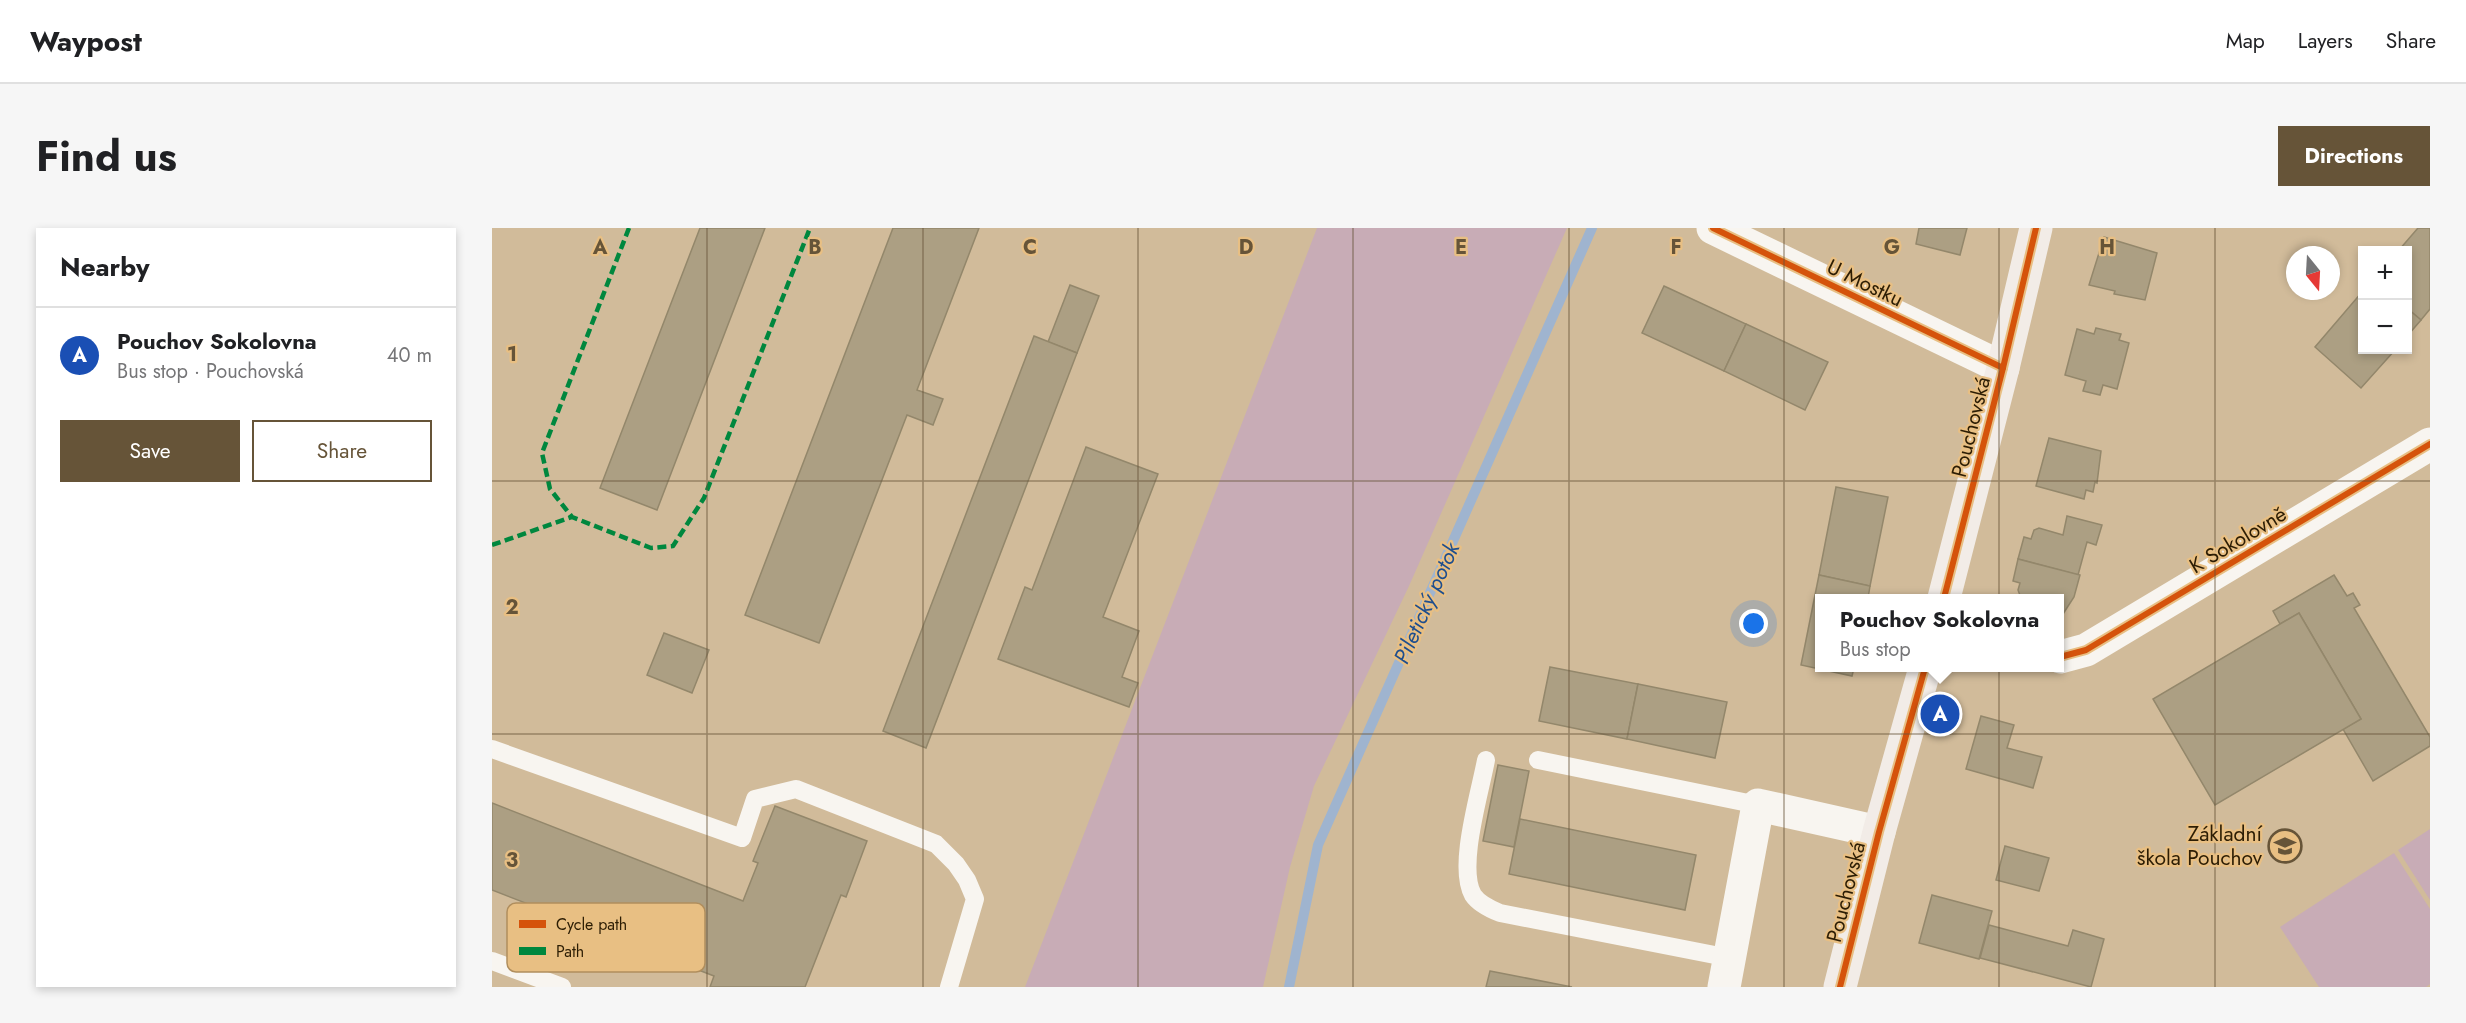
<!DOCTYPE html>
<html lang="en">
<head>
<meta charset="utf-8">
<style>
	:root { --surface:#fff; --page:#f6f6f6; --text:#202124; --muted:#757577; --line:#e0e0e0; --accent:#665438 }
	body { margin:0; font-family:Jost,sans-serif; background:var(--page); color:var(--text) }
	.controls { position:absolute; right:18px; top:18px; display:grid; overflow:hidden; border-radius:0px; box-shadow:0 3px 9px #0003 }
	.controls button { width:54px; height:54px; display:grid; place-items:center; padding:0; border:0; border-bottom:2px solid var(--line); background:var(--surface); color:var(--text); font:30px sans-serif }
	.compass { position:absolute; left:1794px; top:18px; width:54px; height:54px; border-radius:50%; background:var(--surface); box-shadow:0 3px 9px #0003; rotate:162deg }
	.you { position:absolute; left:1262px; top:396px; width:21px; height:21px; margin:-15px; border:4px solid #fff; border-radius:50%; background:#1a73e8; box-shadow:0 0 0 9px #1a73e833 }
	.badge { display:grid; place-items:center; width:39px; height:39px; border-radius:50%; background:var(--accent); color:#fff; font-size:20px; font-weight:700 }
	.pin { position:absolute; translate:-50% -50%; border:3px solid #fff; box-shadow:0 2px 6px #0006 }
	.popup { position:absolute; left:1323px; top:366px; width:249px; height:78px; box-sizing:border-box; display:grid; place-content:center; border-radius:0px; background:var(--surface); filter:drop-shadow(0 2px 4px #0005); font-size:20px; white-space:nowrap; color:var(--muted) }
	.popup b { font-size:22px; color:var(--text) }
	.popup::after { content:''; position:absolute; left:50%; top:100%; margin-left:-12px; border:12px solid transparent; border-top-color:var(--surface) }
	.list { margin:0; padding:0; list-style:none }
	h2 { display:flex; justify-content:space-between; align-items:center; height:78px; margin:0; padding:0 24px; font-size:26px }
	h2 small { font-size:20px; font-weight:400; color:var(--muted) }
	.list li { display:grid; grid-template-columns:39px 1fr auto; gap:18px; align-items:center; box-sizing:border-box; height:96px; padding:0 24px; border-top:2px solid var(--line) }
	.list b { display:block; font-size:22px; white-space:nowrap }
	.list p { margin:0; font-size:20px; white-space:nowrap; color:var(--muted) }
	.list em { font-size:20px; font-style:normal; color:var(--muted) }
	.actions { display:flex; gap:12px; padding:18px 24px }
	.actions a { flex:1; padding:14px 0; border:2px solid var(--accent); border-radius:0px; text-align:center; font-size:21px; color:var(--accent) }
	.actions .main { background:var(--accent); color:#fff }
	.map { position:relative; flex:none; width:1938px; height:759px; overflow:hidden; border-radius:0px }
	header { display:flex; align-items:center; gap:36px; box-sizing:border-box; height:84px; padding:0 30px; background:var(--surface); border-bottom:2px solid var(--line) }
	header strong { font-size:28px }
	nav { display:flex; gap:33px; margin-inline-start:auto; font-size:21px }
	.intro { display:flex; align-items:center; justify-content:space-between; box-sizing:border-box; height:144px; padding:0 36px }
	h1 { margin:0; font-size:42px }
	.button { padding:15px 27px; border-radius:0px; background:var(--accent); color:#fff; font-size:21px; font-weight:700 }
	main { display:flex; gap:36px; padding:0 36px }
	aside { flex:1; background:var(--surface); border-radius:0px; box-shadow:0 3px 9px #0003 }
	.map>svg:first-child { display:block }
	.green { fill:#c8acb6 }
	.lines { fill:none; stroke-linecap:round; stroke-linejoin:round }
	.stream { stroke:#9fb4cf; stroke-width:10 }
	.building { fill:#ac9f83; stroke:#93876b; stroke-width:1.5 }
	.lane { stroke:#f8f5f0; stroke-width:18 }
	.street { stroke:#f8f5f0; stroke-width:33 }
	.secondary { stroke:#f2ece7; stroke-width:33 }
	.quiet { stroke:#00873e; stroke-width:4.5; stroke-dasharray:9 4.5; stroke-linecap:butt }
	.cycleway-casing { stroke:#e8bf83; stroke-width:10 }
	.cycleway { stroke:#d5530b; stroke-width:6 }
	.grid { fill:none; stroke:#665438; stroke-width:1.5; stroke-opacity:0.55 }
	.labels { text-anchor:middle; stroke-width:4.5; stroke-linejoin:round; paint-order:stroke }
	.street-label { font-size:21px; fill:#2c1d04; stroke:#e8bf83 }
	.poi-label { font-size:21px; fill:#2c1d04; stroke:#e8bf83; text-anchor:end }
	.water-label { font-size:22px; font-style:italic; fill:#1e4e8e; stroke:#e8bf83 }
	.key { fill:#e8bf83; stroke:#b08e5d; stroke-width:1.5 }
	.key-label { font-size:16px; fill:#2c1d04 }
	.grid-label { font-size:20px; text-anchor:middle; font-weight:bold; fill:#665438; stroke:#e8bf83; stroke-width:4.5; stroke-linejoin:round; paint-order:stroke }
</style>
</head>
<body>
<header>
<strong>Waypost</strong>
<nav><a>Map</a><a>Layers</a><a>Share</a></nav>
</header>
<div class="intro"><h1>Find us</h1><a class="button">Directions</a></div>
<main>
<aside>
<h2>Nearby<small></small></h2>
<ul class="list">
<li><span class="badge" style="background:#1a4fb4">A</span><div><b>Pouchov Sokolovna</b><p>Bus stop · Pouchovská</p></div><em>40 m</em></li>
</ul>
<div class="actions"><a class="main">Save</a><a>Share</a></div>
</aside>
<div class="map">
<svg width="1938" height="759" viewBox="0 0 1938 759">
	<rect width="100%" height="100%" fill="#d1bb9a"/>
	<g class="green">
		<path d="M825,0H1075L917,358L822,558L798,639L771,759H533Z"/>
		<path d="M1938,601V672L1906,622Z"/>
		<path d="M1902,625L1938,681V756L1934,759H1827L1788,699Z"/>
	</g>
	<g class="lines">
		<path class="stream" d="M797,759L826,617L1100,0"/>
	</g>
	<g class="building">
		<path d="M208,0H273L165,282L108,260Z"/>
		<path d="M401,0H487L425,162L451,171L441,197L415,187L327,415L253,387Z"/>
		<path d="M1427,0H1475L1468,27L1424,16Z"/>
		<path d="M1926,0H1938V81L1929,92L1916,81V22H1907Z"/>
		<path d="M1612,9L1665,25L1653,72L1622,66L1623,63L1597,57Z"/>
		<path d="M578,57L607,68L585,125L556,114Z"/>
		<path d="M1172,58L1254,96L1232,143L1150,105Z"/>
		<path d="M1870,64V122H1903L1869,160L1823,119Z"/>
		<path d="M1916,81L1929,92L1916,107Z"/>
		<path d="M1254,96L1336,134L1313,182L1232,143Z"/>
		<path d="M1604,100L1629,106L1627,112L1637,115L1625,161L1611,157L1608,167L1591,163L1594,153L1573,147L1585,101L1602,106Z"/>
		<path d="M542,108L585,125L434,520L391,503Z"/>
		<path d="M1557,210L1609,223L1605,255L1603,254L1601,264L1594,262L1592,271L1544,258Z"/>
		<path d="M594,219L666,246L611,389L647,403L630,449L646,455L637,479L506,431L533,359L540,362Z"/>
		<path d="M1344,259L1396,269L1378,358L1327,347Z"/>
		<path d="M1575,288L1610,297L1604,317L1595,314L1586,347L1526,331L1532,309L1539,311L1542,302L1547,300L1571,307Z"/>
		<path d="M1526,331L1588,347L1582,369L1571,386L1568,385V370H1529L1526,362L1528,355L1521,353Z"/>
		<path d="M1327,347L1378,358L1376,370H1328V440H1362L1360,448L1309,437Z"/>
		<path d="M1842,347L1855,368L1861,365L1868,377L1862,380L1938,509V518L1881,553L1851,501L1869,491L1807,385L1788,396L1781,383Z"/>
		<path d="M1807,385L1869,491L1723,577L1661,471Z"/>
		<path d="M172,405L217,422L200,465L155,447Z"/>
		<path d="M1058,439L1146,456L1135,511L1047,493Z"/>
		<path d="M1146,456L1235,474L1223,530L1135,511Z"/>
		<path d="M1489,488L1522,497L1515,520L1550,529L1541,560L1474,541Z"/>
		<path d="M1006,537L1037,543L1022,619L991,613Z"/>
		<path d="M0,575L251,673L266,635L261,633L283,578L375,613L354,669L349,667L313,759H218L222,748L0,662Z"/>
		<path d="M1028,591L1204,627L1193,682L1017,646Z"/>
		<path d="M1513,618L1557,630L1547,663L1504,652Z"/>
		<path d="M1440,667L1500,683L1487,731L1427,715Z"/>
		<path d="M1497,697L1576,718L1581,702L1612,711L1599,759L1488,730Z"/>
		<path d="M998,743L1080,759H994Z"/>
	</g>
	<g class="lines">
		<g class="lane">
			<path d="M0,521L250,610L263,571L304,561L444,616L464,636L475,652L483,671L457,759"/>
			<path d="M994,532C988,565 965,639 981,667C987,676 998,681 1008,685L1238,730"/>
			<path d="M1046,532L1266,577"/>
			<path d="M0,733L70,759"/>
		</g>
		<g class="street">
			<path d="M1221,0L1511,140"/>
			<path d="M1568,429L1594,422L1938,216"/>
			<path d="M1232,759L1266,577L1387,604"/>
		</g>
		<g class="secondary">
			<path d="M1452,370L1511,140L1544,0"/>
			<path d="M1348,759L1387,604L1433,440"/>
		</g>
		<g class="quiet">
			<path d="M137,0L50,225L58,261L80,289L159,320L181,318L212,270L318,0"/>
			<path d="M0,317L80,289"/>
		</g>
		<defs>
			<g id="cycleway">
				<path d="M1221,0L1511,140"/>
				<path d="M1452,370L1511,140L1544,0"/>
				<path d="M1568,429L1594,422L1938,216"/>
				<path d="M1348,759L1387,604L1433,440"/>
			</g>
		</defs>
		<use href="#cycleway" class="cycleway-casing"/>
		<use href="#cycleway" class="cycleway"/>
	</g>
	<path class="grid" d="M215,0V759M431,0V759M646,0V759M861,0V759M1077,0V759M1292,0V759M1507,0V759M1723,0V759M0,253H1938M0,506H1938"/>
	<defs>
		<symbol id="school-ring" viewBox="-11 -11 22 22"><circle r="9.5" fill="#e8bf83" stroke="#665438" stroke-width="1.5"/><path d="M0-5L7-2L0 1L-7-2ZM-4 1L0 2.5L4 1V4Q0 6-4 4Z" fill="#665438"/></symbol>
	</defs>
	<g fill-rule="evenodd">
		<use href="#school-ring" x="1774" y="599" width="38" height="38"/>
	</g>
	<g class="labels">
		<g class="street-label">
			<text transform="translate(1373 55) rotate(26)" y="7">U Mostku</text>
			<text transform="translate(1479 199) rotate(-76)" y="7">Pouchovská</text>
			<text transform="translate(1746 312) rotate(-31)" y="7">K Sokolovně</text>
			<text transform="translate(1354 664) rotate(-76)" y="7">Pouchovská</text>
		</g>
		<g class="poi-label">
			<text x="1770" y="613">Základní<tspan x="1770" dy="24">škola Pouchov</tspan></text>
		</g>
		<g class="water-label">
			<text transform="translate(934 375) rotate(-66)" y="8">Piletický potok</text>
		</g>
	</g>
	<rect x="15" y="675" width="198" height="69" rx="9" class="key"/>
	<rect x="27" y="692" width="27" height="8" fill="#d5530b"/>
	<rect x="27" y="719" width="27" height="8" fill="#00873e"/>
	<g class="key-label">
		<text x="64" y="702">Cycle path</text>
		<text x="64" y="729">Path</text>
	</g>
	<g class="grid-label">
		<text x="108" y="26">A</text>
		<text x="323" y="26">B</text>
		<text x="538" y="26">C</text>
		<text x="754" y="26">D</text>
		<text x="969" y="26">E</text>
		<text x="1184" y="26">F</text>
		<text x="1400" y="26">G</text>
		<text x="1615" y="26">H</text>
		<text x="20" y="133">1</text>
		<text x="20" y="386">2</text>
		<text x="20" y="639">3</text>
	</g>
</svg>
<div class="controls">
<button>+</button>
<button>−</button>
</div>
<svg class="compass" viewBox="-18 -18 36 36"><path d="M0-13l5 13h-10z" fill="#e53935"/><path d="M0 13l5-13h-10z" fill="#757577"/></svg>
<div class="you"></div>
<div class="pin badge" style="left:1448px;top:486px;background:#1a4fb4">A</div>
<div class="popup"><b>Pouchov Sokolovna</b>Bus stop</div>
</div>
</main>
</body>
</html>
